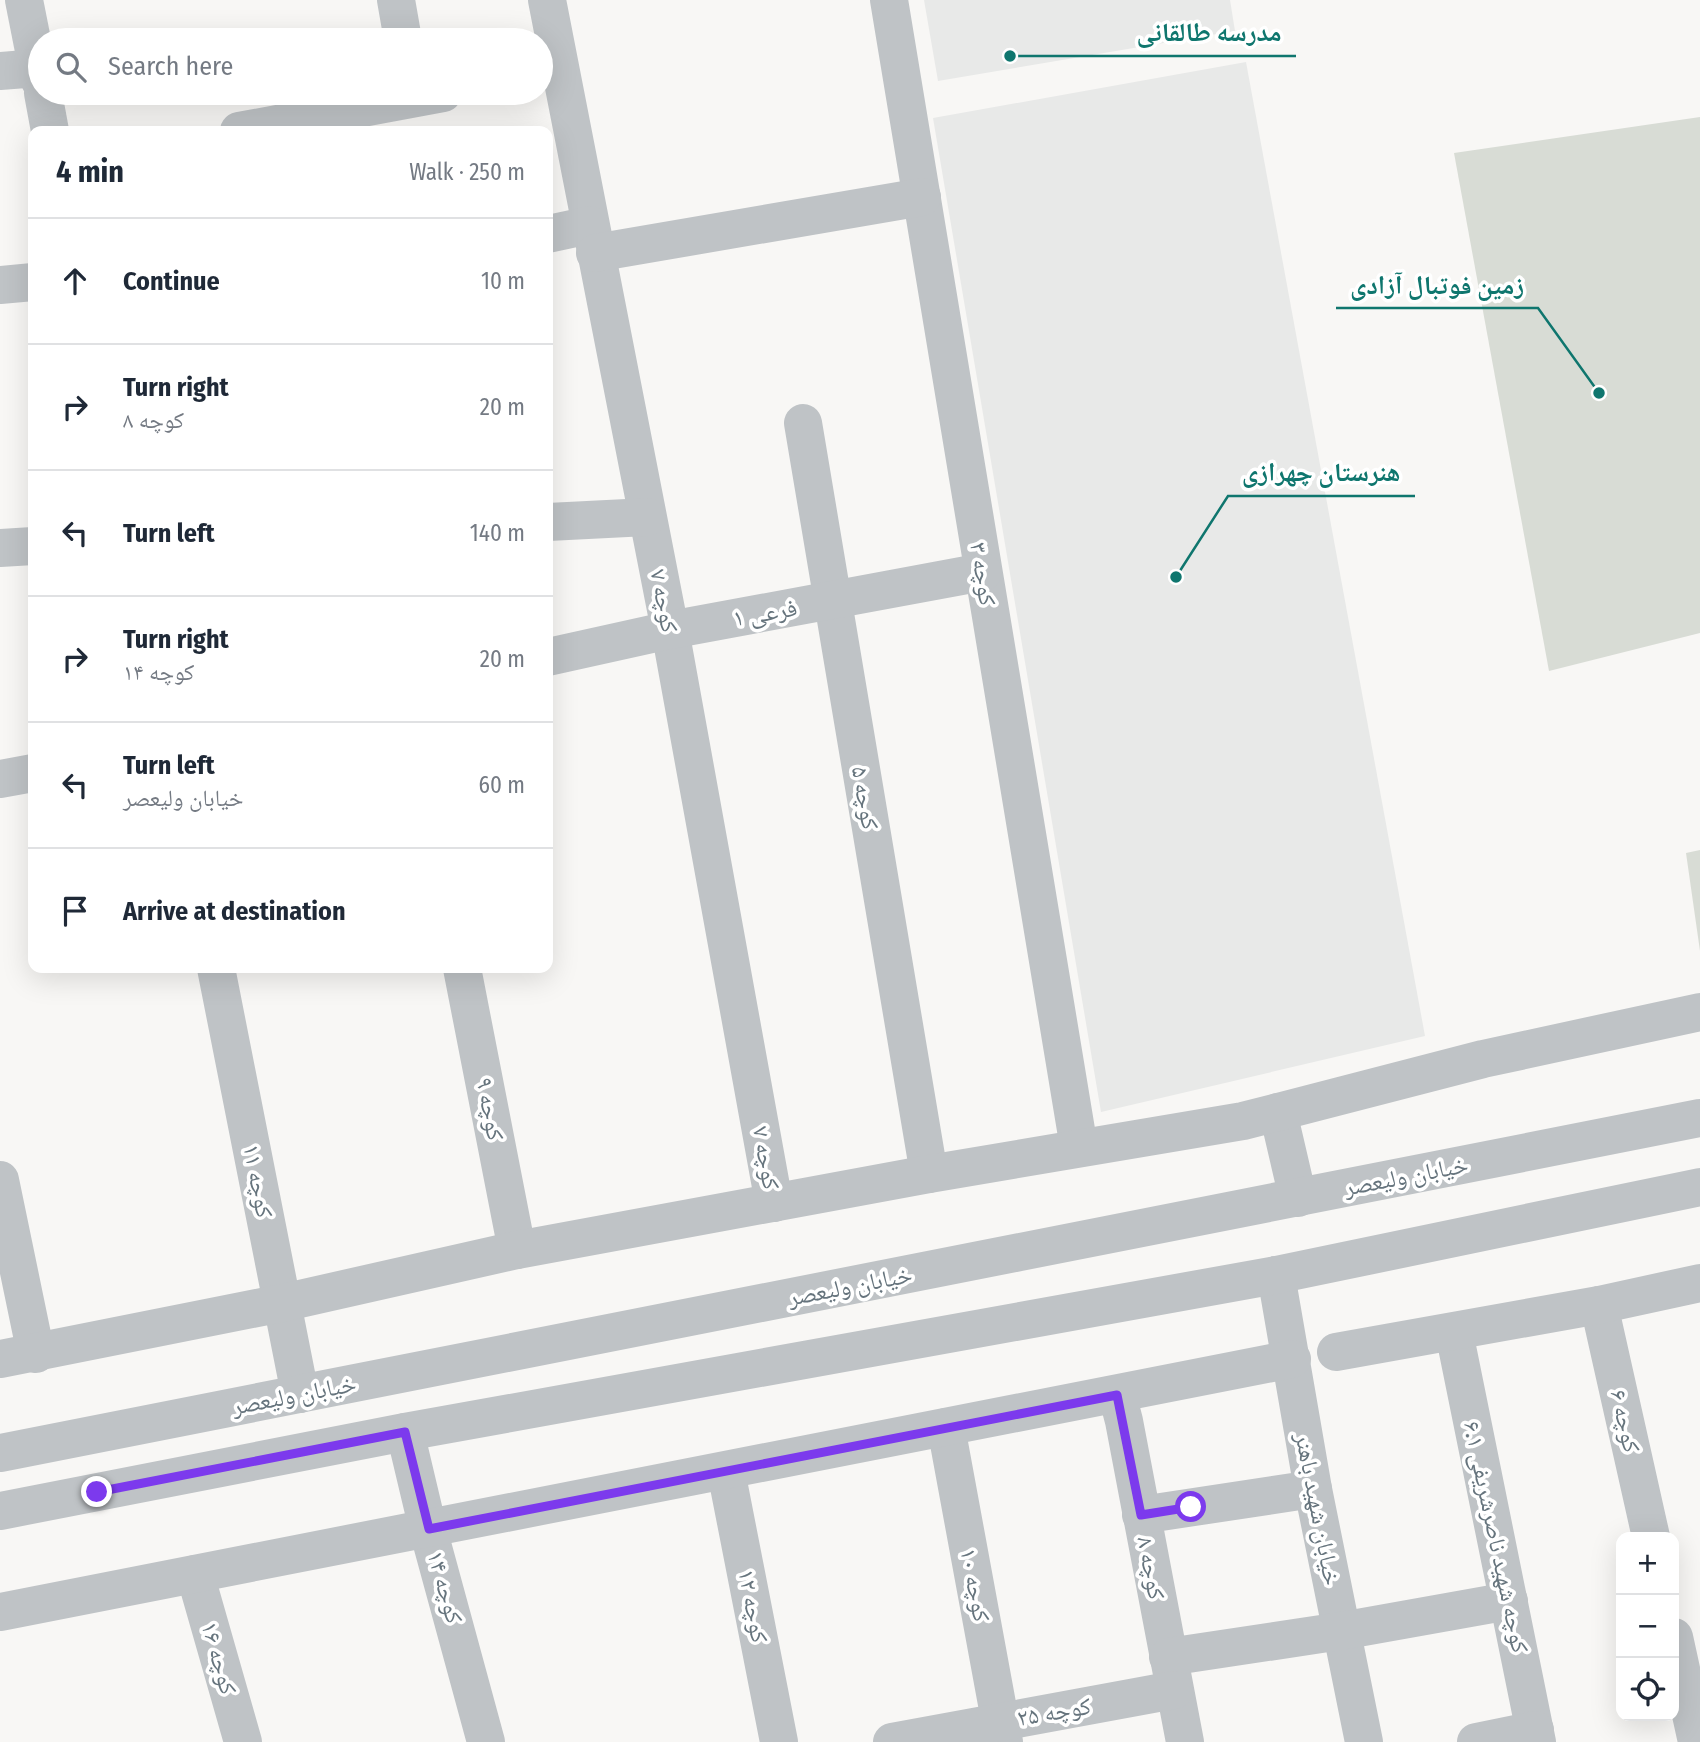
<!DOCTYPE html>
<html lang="en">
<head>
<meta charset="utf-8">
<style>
	:root { --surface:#fff; --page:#f2f2f3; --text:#1f2937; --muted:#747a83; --line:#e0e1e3 }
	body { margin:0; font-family:"Fira Sans Condensed","Noto Naskh Arabic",sans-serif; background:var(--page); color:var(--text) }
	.controls { position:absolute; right:21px; bottom:21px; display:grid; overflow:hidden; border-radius:14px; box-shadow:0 7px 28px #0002 }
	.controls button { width:63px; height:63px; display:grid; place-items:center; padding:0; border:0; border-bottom:2px solid var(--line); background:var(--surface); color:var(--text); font:35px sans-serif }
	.stop { position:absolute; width:21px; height:21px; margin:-16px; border:5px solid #7c3aed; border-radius:50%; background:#fff }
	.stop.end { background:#7c3aed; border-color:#fff; box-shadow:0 2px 7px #0008 }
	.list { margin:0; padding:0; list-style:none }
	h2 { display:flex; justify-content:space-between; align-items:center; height:91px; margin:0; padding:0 28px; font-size:30px }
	h2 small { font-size:23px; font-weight:400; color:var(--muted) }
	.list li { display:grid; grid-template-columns:46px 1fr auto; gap:21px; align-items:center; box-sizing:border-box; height:126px; padding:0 28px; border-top:2px solid var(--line) }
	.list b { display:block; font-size:26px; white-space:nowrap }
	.list p { margin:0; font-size:23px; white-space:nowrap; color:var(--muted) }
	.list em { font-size:23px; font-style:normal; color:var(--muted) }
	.icon { flex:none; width:38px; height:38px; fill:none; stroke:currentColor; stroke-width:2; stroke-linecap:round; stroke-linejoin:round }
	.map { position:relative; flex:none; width:1700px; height:1742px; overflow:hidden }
	.search { position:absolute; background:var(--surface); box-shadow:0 7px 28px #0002; left:28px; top:28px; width:525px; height:77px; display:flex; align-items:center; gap:18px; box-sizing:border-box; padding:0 24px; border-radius:38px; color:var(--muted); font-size:26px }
	.panel { position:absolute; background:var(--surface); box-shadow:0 7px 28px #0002; left:28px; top:126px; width:525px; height:847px; border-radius:14px }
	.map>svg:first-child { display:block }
	.built { fill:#e8e9e8 }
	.green { fill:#d8dcd5 }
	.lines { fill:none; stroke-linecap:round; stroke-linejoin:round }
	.minor { stroke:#bfc3c6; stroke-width:38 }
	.route { stroke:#7c3aed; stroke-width:9 }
	.labels { text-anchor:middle; stroke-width:7; stroke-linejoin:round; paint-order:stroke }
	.street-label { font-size:24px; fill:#66747d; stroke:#fff }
	.leader { fill:none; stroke:#0f766e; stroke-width:2.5 }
	.callout-dot { fill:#0f766e; stroke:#fff; stroke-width:2.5 }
	.callout-label { font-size:26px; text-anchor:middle; font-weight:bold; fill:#0f766e; stroke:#fff; stroke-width:7; stroke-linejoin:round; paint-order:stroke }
</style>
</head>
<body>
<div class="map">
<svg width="1700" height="1742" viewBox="0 0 1700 1742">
	<rect width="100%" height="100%" fill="#f8f7f5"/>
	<g class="built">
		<path d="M924,0H1230L1235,31L938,81Z"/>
		<path d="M1246,62L1425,1036L1101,1112L933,118Z"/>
	</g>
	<g class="green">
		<path d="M1700,117V633L1549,671L1454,153Z"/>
		<path d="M1700,850V951L1686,853Z"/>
	</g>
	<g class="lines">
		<g class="minor">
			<path d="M24,0L40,81"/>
			<path d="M396,0L403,40"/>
			<path d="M547,0L670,630L774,1203"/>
			<path d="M889,0L1079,1148"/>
			<path d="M0,71L38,68"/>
			<path d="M43,93L50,131"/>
			<path d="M239,131L443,93"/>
			<path d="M548,234L590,225"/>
			<path d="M595,253L922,197"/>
			<path d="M0,285L33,282"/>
			<path d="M803,423L929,1174"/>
			<path d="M548,522L647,517"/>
			<path d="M0,548L33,546"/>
			<path d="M548,657L670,630L983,572"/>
			<path d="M0,779L33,773"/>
			<path d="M216,968L300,1394"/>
			<path d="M462,968L517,1250"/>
			<path d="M1278,1112L1298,1198"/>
			<path d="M0,1180L36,1354"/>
			<path d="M1276,1275L1313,1489L1364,1742"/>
			<path d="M1599,1305L1651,1537"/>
			<path d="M1454,1332L1537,1742"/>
			<path d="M1336,1352L1599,1305L1700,1283"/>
			<path d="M0,1359L282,1303L517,1250L929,1174L1243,1121L1483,1059L1700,1012"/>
			<path d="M1117,1394L1124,1421L1185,1742"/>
			<path d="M946,1427L1004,1742"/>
			<path d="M405,1432L428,1529L486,1742"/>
			<path d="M0,1453L1700,1118"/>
			<path d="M726,1471L779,1742"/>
			<path d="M0,1511L405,1432L1276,1275L1700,1187"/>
			<path d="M1141,1515L1313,1489"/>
			<path d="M195,1574L243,1742"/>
			<path d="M0,1612L1292,1359"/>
			<path d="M1674,1637L1697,1742"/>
			<path d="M1168,1657L1341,1631L1509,1601"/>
			<path d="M892,1742L1174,1690"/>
			<path d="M1476,1742L1535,1730"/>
		</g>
	</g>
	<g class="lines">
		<path class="route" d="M97,1492L405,1432L429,1529L1117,1395L1141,1515L1191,1507"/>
	</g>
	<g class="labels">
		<g class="street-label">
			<text transform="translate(983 574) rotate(81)" y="8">کوچه ۳</text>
			<text transform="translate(664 601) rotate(79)" y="8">کوچه ۷</text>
			<text transform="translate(765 613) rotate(-10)" y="8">فرعی ۱</text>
			<text transform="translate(865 798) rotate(80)" y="8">کوچه ۵</text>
			<text transform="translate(490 1109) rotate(79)" y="8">کوچه ۹</text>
			<text transform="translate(766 1158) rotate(80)" y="8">کوچه ۷</text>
			<text transform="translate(1406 1176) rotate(-11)" y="8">خیابان ولیعصر</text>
			<text transform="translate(258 1181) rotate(79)" y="8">کوچه ۱۱</text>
			<text transform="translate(850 1286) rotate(-11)" y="8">خیابان ولیعصر</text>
			<text transform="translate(294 1395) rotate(-11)" y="8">خیابان ولیعصر</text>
			<text transform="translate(1625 1421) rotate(77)" y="8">کوچه ۶</text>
			<text transform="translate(1318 1509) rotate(79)" y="8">خیابان شهید باهنر</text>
			<text transform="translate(1496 1537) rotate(78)" y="8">۶.۱ کوچه شهید ناصرشریفی</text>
			<text transform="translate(1151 1568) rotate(79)" y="8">کوچه ۸</text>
			<text transform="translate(975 1585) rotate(79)" y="8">کوچه ۱۰</text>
			<text transform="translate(445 1587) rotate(74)" y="8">کوچه ۱۴</text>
			<text transform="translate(753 1606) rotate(79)" y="8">کوچه ۱۲</text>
			<text transform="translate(219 1658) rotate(74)" y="8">کوچه ۱۶</text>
			<text transform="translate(1054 1712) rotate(-10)" y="8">کوچه ۲۵</text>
		</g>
	</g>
	<path class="leader" d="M1010 56L1123 56H1296M1599 393L1538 308H1336M1176 577L1228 496H1415"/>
	<g class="callout-dot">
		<circle cx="1010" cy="56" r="7"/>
		<circle cx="1599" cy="393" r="7"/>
		<circle cx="1176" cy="577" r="7"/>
	</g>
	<g class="callout-label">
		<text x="1209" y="41">مدرسه طالقانی</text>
		<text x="1437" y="294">زمین فوتبال آزادی</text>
		<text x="1321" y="481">هنرستان چهرازی</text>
	</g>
</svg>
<div class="controls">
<button>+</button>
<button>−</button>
<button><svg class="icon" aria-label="locate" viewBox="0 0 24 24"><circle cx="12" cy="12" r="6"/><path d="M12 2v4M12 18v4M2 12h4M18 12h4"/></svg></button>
</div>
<div class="stop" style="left:1191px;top:1507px"></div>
<div class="stop end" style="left:97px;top:1492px"></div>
<div class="search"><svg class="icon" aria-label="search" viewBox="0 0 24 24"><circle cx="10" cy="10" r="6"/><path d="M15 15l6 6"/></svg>Search here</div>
<section class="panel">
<h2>4 min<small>Walk · 250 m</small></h2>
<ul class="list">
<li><svg class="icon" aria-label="ahead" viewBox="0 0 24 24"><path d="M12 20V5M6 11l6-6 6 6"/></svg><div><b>Continue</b></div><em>10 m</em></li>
<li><svg class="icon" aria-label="right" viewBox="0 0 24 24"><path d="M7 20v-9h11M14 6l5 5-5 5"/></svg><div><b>Turn right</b><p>کوچه ۸</p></div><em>20 m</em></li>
<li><svg class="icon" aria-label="left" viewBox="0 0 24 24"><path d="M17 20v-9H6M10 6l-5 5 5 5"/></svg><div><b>Turn left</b></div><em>140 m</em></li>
<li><svg class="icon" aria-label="right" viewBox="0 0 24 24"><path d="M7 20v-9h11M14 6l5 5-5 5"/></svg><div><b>Turn right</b><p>کوچه ۱۴</p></div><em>20 m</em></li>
<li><svg class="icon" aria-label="left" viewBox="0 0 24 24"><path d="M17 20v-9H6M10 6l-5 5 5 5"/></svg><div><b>Turn left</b><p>خیابان ولیعصر</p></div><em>60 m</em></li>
<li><svg class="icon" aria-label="arrive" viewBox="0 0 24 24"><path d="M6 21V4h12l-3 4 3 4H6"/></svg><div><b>Arrive at destination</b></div></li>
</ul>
</section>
</div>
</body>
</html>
